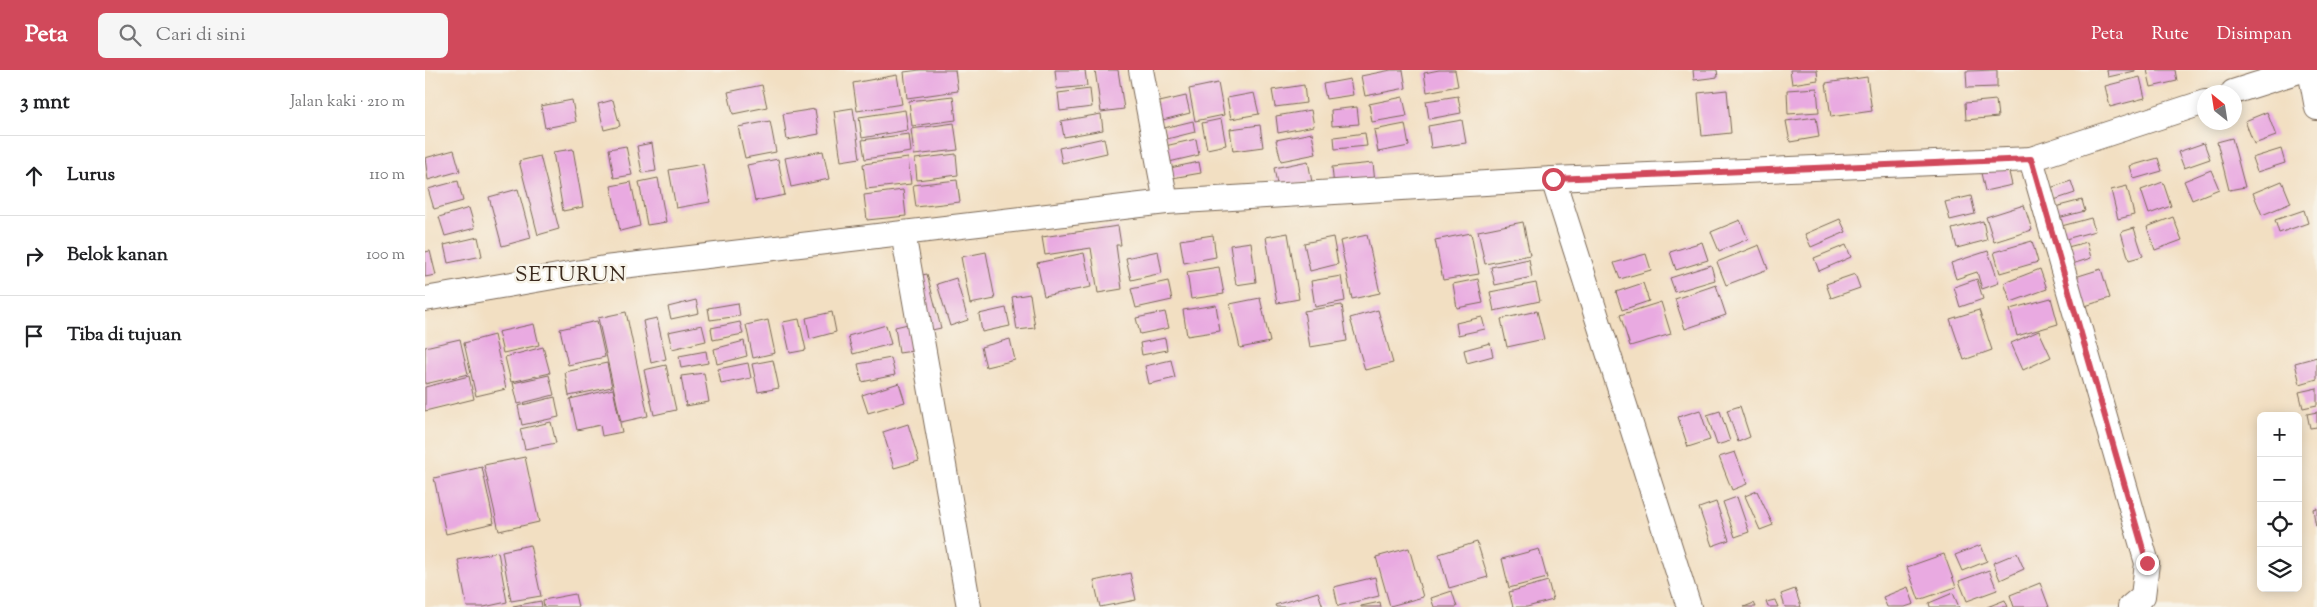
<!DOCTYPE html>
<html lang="id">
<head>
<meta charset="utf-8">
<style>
	:root { --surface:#fff; --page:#f6f6f6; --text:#202124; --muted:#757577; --line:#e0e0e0; --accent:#d1495b }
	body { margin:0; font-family:"Sorts Mill Goudy",serif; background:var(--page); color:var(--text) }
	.controls { position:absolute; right:15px; bottom:15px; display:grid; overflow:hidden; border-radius:8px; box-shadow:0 2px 12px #0003 }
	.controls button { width:45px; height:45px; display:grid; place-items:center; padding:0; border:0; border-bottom:1px solid var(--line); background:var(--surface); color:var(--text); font:25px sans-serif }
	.compass { position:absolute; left:1772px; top:15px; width:45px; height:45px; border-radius:50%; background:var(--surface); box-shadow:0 2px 12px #0003; rotate:330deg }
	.stop { position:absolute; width:15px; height:15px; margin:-11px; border:4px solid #d1495b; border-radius:50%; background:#fff }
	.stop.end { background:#d1495b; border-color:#fff; box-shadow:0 1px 5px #0008 }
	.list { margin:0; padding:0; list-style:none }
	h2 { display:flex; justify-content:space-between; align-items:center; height:65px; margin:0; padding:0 20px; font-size:21px }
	h2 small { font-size:16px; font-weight:400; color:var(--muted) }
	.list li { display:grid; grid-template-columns:32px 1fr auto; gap:15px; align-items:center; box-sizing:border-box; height:80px; padding:0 20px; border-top:1px solid var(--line) }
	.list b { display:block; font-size:19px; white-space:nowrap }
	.list em { font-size:16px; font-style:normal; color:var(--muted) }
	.icon { flex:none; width:28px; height:28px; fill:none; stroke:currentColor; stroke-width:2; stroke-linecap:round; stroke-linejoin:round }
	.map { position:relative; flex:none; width:1892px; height:537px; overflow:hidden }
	header { display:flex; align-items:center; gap:30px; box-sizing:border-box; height:70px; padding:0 25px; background:var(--accent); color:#fff }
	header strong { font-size:24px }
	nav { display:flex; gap:28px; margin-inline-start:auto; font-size:18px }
	.search { width:350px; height:45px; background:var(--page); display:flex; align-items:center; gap:12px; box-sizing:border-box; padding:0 18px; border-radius:8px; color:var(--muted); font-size:19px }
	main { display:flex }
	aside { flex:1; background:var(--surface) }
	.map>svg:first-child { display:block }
	.building { fill:#e9aae1 }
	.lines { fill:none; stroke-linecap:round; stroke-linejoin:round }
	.street-casing { stroke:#7b6957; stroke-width:26 }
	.street { stroke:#fff; stroke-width:24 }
	.route { stroke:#d1495b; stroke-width:6 }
	.labels { text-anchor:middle; stroke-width:5; stroke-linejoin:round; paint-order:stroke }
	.quarter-label { font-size:21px; letter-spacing:1px; fill:#3b2a1e; stroke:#f7f3e8 }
</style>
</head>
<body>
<header>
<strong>Peta</strong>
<div class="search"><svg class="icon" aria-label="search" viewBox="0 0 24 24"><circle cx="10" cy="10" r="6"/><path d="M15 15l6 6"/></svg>Cari di sini</div>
<nav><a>Peta</a><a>Rute</a><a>Disimpan</a></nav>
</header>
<main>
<aside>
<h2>3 mnt<small>Jalan kaki · 210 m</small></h2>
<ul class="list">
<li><svg class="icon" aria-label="ahead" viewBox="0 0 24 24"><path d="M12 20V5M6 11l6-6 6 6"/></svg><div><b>Lurus</b></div><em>110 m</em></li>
<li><svg class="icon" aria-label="right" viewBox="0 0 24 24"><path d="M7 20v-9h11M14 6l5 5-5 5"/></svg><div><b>Belok kanan</b></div><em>100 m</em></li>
<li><svg class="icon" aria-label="arrive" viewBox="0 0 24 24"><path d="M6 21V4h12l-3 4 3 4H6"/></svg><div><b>Tiba di tujuan</b></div></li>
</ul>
</aside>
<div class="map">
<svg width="1892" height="537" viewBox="0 0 1892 537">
	<rect width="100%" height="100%" fill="#f7f3e8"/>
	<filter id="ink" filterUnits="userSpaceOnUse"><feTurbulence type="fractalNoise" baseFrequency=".02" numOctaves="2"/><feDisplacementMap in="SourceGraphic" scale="10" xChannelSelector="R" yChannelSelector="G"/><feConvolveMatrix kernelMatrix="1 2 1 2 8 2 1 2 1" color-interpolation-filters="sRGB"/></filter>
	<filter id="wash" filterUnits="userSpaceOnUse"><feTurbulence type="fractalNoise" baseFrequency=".0096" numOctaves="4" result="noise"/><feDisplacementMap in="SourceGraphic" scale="20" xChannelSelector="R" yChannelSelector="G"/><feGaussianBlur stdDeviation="1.12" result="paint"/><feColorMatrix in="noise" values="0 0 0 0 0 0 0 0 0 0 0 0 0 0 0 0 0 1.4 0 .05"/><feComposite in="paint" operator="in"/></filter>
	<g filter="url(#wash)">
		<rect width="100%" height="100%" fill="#f2dfc2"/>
		<g id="blocks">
			<g class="building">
				<path d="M495,0H530L533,21L482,28L479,2Z"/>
				<path d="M630,0H660L662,16L632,19Z"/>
				<path d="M670,0H693L699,39L676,42Z"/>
				<path d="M966,0H978L981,18L940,26L936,6Z"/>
				<path d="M1014,0H1030L1033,16L1002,22L999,3Z"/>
				<path d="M1268,0H1292L1293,7L1269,10Z"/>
				<path d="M1365,0H1392L1393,10L1367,14Z"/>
				<path d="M1572,0V17L1542,18L1541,1Z"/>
				<path d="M1682,0H1710V1L1683,7Z"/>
				<path d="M1722,0H1750L1752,11L1726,17Z"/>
				<path d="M472,5L477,34L432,41L428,13Z"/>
				<path d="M1442,7L1447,41L1406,47L1401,13Z"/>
				<path d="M1715,7L1720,28L1685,37L1680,16Z"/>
				<path d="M925,9L928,25L901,29L898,14Z"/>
				<path d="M793,13L799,45L770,51L764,19Z"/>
				<path d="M337,15L342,37L308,44L303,22Z"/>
				<path d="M879,15L881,33L850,37L847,20Z"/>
				<path d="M1392,18L1394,42L1363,44L1362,20Z"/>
				<path d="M665,19L667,37L635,41L633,23Z"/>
				<path d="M1302,20L1306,63L1277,66L1273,23Z"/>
				<path d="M829,23L834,44L806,49L802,28Z"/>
				<path d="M528,26L531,50L487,56L484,31Z"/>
				<path d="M761,26L765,43L734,51L730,33Z"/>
				<path d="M1033,26L1036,43L1004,49L1001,31Z"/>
				<path d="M978,27L982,46L947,52L944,34Z"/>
				<path d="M147,30L151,52L120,58L116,36Z"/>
				<path d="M188,30L195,56L179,60L173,34Z"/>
				<path d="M1571,30L1573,47L1541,50L1540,33Z"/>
				<path d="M932,37L934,54L907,56L906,40Z"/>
				<path d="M428,38L435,88L416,91L409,41Z"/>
				<path d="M390,39L394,64L362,70L358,44Z"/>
				<path d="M480,40L483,60L437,68L434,47Z"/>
				<path d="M886,40L889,56L853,63L851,46Z"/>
				<path d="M1842,42L1851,66L1829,74L1820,51Z"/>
				<path d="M676,44L678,60L639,67L636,51Z"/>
				<path d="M1391,47L1394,67L1365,72L1361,51Z"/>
				<path d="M796,49L801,75L782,79L777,53Z"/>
				<path d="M1037,50L1041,73L1006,78L1003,56Z"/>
				<path d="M345,51L351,82L320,88L313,57Z"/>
				<path d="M768,51L770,62L742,69L739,58Z"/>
				<path d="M529,53L533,80L489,85L486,59Z"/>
				<path d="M980,54L984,76L953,82L949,60Z"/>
				<path d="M835,55L838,77L808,81L805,59Z"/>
				<path d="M887,63L891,84L856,91L851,70Z"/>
				<path d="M940,63L942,76L910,79L909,67Z"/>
				<path d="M484,64L486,82L440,89L437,70Z"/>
				<path d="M679,68L682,83L637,93L634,78Z"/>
				<path d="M1807,68L1820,117L1804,120L1792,72Z"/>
				<path d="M771,69L774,85L744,92L740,76Z"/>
				<path d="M227,73L231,101L217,103L212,76Z"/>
				<path d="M1779,73L1785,89L1759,98L1753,82Z"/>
				<path d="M201,76L207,105L189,108L184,79Z"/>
				<path d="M148,79L158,137L138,141L128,82Z"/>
				<path d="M1856,79L1860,93L1832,102L1827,88Z"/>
				<path d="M29,80L35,101L3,110L0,88Z"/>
				<path d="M398,81L404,109L366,117L360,88Z"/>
				<path d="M531,84L533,105L492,110L490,89Z"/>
				<path d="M115,86L134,159L113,165L94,91Z"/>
				<path d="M483,88L486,114L441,119L438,94Z"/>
				<path d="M1733,88L1737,101L1709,109L1705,96Z"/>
				<path d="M353,89L360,125L330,131L322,95Z"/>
				<path d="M883,91L887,112L853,119L849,98Z"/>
				<path d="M774,92L776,103L747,108L745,98Z"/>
				<path d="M948,93L950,113L909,117L907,97Z"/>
				<path d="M278,94L285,132L251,138L244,100Z"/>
				<path d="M1583,98L1587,115L1560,121L1556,103Z"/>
				<path d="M1786,100L1794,119L1767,130L1759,111Z"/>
				<path d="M233,108L241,152L222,155L214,112Z"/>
				<path d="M532,110L535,132L491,137L488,115Z"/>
				<path d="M33,111L38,131L9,139L3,119Z"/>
				<path d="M1646,111L1650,123L1629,130L1625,118Z"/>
				<path d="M1857,111L1866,133L1837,145L1828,123Z"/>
				<path d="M206,112L215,156L195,161L186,116Z"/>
				<path d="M1738,112L1746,136L1724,144L1716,120Z"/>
				<path d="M1702,116L1709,145L1693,149L1686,120Z"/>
				<path d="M93,119L106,168L77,176L64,127Z"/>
				<path d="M478,120L481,146L442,150L439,125Z"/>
				<path d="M1546,126L1550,144L1525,150L1520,132Z"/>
				<path d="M1657,130L1660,141L1633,148L1630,137Z"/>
				<path d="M1599,135L1607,160L1569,172L1561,147Z"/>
				<path d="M44,138L50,158L20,166L14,147Z"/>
				<path d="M1879,140L1883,153L1854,163L1850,150Z"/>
				<path d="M1748,147L1757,170L1730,180L1722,157Z"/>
				<path d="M1666,148L1670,161L1637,170L1633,157Z"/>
				<path d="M1415,149L1421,162L1386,177L1380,164Z"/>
				<path d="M1315,150L1323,169L1294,181L1286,162Z"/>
				<path d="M1558,151L1562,170L1532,178L1527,159Z"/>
				<path d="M1098,152L1105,185L1060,194L1053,161Z"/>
				<path d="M693,156L696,175H691L697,219L673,223L666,178L620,185L617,167Z"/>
				<path d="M1709,158L1718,186L1704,190L1696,162Z"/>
				<path d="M863,163L874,229L852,233L841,167Z"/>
				<path d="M1046,163L1054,204L1018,210L1010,170Z"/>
				<path d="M788,165L791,187L759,193L755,170Z"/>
				<path d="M942,165L955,223L927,229L915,171Z"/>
				<path d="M53,167L57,186L23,193L19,175Z"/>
				<path d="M908,167L913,194L885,201L879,173Z"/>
				<path d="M1607,171L1613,192L1575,203L1569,182Z"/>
				<path d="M826,172L831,212L811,215L805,175Z"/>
				<path d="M1277,172L1283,190L1251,200L1245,182Z"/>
				<path d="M1662,172L1666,188L1644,195L1639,178Z"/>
				<path d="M1334,175L1343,199L1301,215L1292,192Z"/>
				<path d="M1421,175L1426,187L1394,201L1389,188Z"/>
				<path d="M5,181L11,205L0,207V182Z"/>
				<path d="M733,181L737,203L706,210L701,188Z"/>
				<path d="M1563,181L1574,213L1557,219L1552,202L1531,209L1526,193Z"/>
				<path d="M561,182L570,229L545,234L536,187Z"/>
				<path d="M659,183L666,217L619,226L612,193Z"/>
				<path d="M1221,184L1226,200L1195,209L1189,193Z"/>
				<path d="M1104,189L1107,207L1070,215L1066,197Z"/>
				<path d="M1286,195L1290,210L1250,222L1245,208Z"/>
				<path d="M794,197L799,224L766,229L762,202Z"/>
				<path d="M1615,199L1622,219L1586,232L1579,213Z"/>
				<path d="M1676,199L1685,228L1657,237L1647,208Z"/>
				<path d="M502,204L516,258L507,260L493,206Z"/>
				<path d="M1430,204L1435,218L1406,228L1401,214Z"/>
				<path d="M916,206L920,231L890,237L886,211Z"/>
				<path d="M531,208L543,250L525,256L512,214Z"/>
				<path d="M1053,209L1058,233L1032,238L1028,214Z"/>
				<path d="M1552,209L1558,229L1535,237L1529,217Z"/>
				<path d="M743,211L747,230L711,238L706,219Z"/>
				<path d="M1111,213L1115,231L1069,241L1065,222Z"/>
				<path d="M1218,213L1224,231L1197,240L1191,222Z"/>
				<path d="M1291,215L1301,245L1260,259L1250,229Z"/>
				<path d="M605,224L610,258L592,260L587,227Z"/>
				<path d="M835,228L845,272L815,278L805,234Z"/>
				<path d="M1626,228L1633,254L1592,266L1585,239Z"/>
				<path d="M271,230L274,243L246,249L243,237Z"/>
				<path d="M1236,232L1246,264L1205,276L1195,245Z"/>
				<path d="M313,233L315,246L285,250L283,238Z"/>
				<path d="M791,235L795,261L762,266L758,240Z"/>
				<path d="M917,235L922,271L885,277L879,241Z"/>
				<path d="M581,238L585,256L557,262L554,244Z"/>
				<path d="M953,240L968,293L940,300L925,248Z"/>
				<path d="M1554,240L1567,280L1539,290L1525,249Z"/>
				<path d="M1112,241L1119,269L1082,277L1076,249Z"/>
				<path d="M201,242L223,346L196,352L173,248Z"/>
				<path d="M407,242L411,262L385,269L381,248Z"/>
				<path d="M740,242L744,258L715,264L711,248Z"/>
				<path d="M1057,247L1060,259L1033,265L1031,253Z"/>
				<path d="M232,248L241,289L226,293L218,251Z"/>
				<path d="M374,249L381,280L365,283L358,252Z"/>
				<path d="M343,250L350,283L328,288L321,255Z"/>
				<path d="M172,251L180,287L143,295L135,259Z"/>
				<path d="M315,252L318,264L288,270L286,258Z"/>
				<path d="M109,254L114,275L78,283L73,262Z"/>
				<path d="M483,254L488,281L474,283L470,257Z"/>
				<path d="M277,255L281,271L247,279L243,262Z"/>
				<path d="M461,255L466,274L428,284L423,266Z"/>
				<path d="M1614,261L1626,287L1598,300L1586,273Z"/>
				<path d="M69,265L81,319L51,326L39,273Z"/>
				<path d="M740,268L742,280L717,285L715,273Z"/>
				<path d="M35,269L43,304L0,314V277Z"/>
				<path d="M585,269L590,290L561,297L556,277Z"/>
				<path d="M319,271L322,286L292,294L289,279Z"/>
				<path d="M1065,273L1068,286L1042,293L1039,280Z"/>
				<path d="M118,277L125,303L86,312L80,287Z"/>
				<path d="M281,281L283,293L256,298L254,286Z"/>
				<path d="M1892,287V309L1875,314L1870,293Z"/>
				<path d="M466,288L470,305L437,312L433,294Z"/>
				<path d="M348,290L354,318L333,322L327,294Z"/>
				<path d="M746,290L750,308L724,314L720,296Z"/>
				<path d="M182,293L187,317L144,326L140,302Z"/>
				<path d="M323,293L326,308L296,314L293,299Z"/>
				<path d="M241,295L251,340L229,345L219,300Z"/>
				<path d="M279,303L284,332L261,336L256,306Z"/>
				<path d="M124,305L129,325L93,334L88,313Z"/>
				<path d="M44,306L49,329L0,341V317Z"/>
				<path d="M474,313L480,332L443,343L437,325Z"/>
				<path d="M1892,318V335L1878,338L1874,322Z"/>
				<path d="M188,319L197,362L177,366L175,355L152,360L145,329Z"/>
				<path d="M130,327L134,347L97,355L93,336Z"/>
				<path d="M1315,336L1325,367L1313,372L1302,340Z"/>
				<path d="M1275,340L1285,370L1263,377L1253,347Z"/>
				<path d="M1295,341L1305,371L1292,375L1282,345Z"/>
				<path d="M1892,342V357L1885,358L1882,344Z"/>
				<path d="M126,352L131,373L100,379L95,359Z"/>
				<path d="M483,354L494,391L469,398L458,362Z"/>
				<path d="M1310,382L1322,414L1307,420L1294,387Z"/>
				<path d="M100,387L114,452L74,461L59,395Z"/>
				<path d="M57,397L69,453L21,464L9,408Z"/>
				<path d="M1332,421L1348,455L1335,460L1320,426Z"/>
				<path d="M1312,427L1324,462L1310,467L1298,432Z"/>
				<path d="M1291,432L1304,470L1287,476L1274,438Z"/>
				<path d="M1892,438V457H1891L1888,439Z"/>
				<path d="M1052,472L1063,507L1024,518L1014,484Z"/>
				<path d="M105,475L116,526L86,531L77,481Z"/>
				<path d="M1556,475L1562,491L1537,501L1530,485Z"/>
				<path d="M984,478L998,527L965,536L951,487Z"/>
				<path d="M1114,479L1122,508L1084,518L1077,489Z"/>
				<path d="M73,482L82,532L59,537H42L33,490Z"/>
				<path d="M1592,483L1599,499L1575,510L1568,493Z"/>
				<path d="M1519,484L1531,517L1494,530L1482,497Z"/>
				<path d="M1564,500L1572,520L1542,531L1534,511Z"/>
				<path d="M705,503L711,530L675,537L669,511Z"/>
				<path d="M950,507L954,526L913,536L909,517Z"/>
				<path d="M1123,511L1128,530L1102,537H1088L1084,522Z"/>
				<path d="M1615,513L1624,537H1589L1585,525Z"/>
				<path d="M1483,517L1489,534L1480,537H1462L1458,527Z"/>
				<path d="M1370,519L1376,537H1360L1356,524Z"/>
				<path d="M1027,521L1032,537H1009L1006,528Z"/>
				<path d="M893,522L898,537H851L850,535Z"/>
				<path d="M1528,523L1534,537H1505L1504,533Z"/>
				<path d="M150,524L153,537H119L118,530Z"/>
				<path d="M1350,530L1353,537H1343L1341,532Z"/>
				<path d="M1580,530L1583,537H1562Z"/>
				<path d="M116,531L117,537H88V536Z"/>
				<path d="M955,532L956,537H936V536Z"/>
				<path d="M1329,533L1331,537H1319Z"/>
			</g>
		</g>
	</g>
	<g filter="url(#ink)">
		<use href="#blocks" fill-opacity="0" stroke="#7b6957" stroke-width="1"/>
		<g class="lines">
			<defs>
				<g id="street">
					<path d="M716,0L741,132"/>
					<path d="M1885,0L1892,38"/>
					<path d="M1808,22L1877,0"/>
					<path d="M1606,89L1722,493L1718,526L1705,537"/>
					<path d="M1128,109L1264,537"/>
					<path d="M478,163L544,537"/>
					<path d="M0,229L180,198L741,132L1128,109L1606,89L1780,32"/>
				</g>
			</defs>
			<use href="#street" class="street-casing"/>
			<use href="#street" class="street"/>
		</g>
	</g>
	<g class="lines" filter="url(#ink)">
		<path class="route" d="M1128,109L1606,89L1722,493"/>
	</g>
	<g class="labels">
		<g class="quarter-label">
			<text x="146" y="211">SETURUN</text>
		</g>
	</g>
</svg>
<div class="controls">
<button>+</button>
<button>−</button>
<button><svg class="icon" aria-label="locate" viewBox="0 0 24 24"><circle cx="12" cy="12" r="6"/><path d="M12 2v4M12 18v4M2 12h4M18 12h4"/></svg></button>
<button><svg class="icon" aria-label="layers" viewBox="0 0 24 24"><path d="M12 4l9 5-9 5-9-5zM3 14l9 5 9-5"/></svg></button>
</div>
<svg class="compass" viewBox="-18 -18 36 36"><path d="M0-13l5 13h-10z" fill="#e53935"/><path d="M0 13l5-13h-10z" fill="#757577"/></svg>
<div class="stop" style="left:1128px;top:109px"></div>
<div class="stop end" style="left:1722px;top:493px"></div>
</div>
</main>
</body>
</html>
